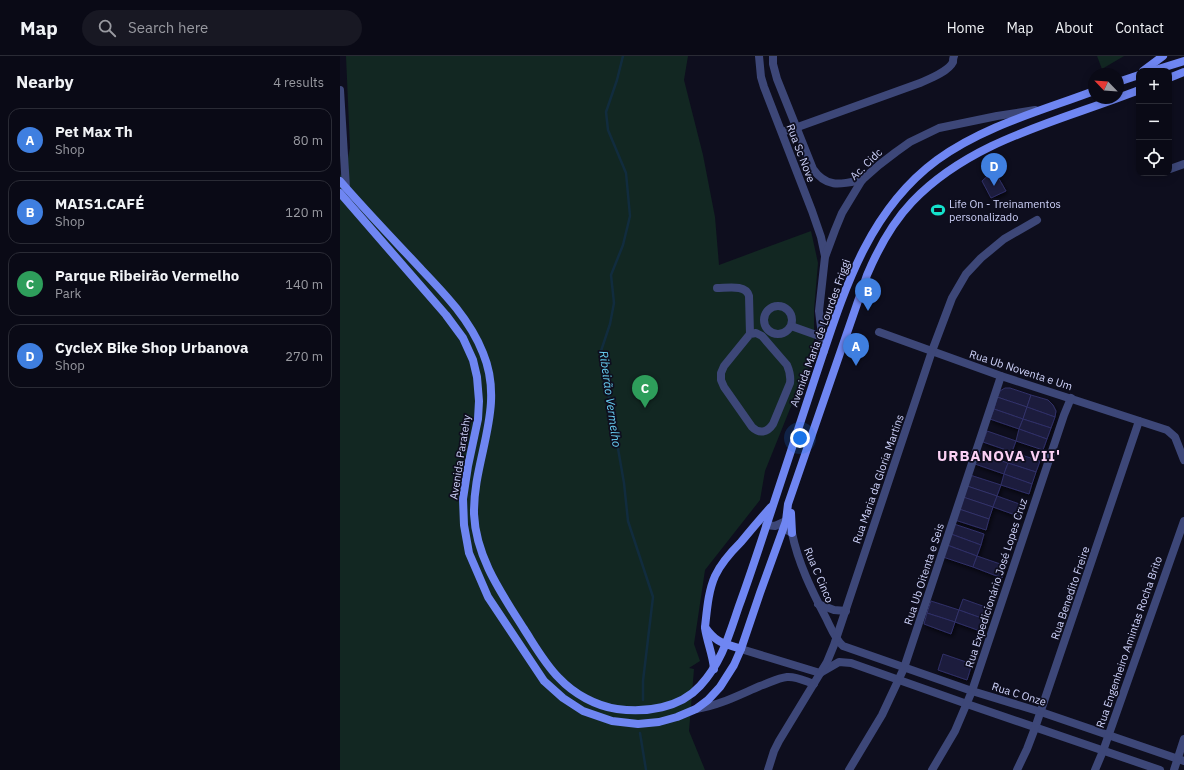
<!DOCTYPE html>
<html lang="en">
<head>
<meta charset="utf-8">
<style>
	:root { --surface:#0a0a16; --page:#181823; --text:#f1f3f6; --muted:#999aa1; --line:#2a2b35; --accent:#15e1cc }
	body { margin:0; font-family:"IBM Plex Sans",sans-serif; background:var(--page); color:var(--text) }
	.controls { position:absolute; right:12px; top:12px; display:grid; overflow:hidden; border-radius:8px; box-shadow:0 2px 10px #0003 }
	.controls button { width:36px; height:36px; display:grid; place-items:center; padding:0; border:0; border-bottom:1px solid var(--line); background:var(--surface); color:var(--text); font:20px sans-serif }
	.compass { position:absolute; left:748px; top:12px; width:36px; height:36px; border-radius:50%; background:var(--surface); box-shadow:0 2px 10px #0003; rotate:295deg }
	.you { position:absolute; left:460px; top:382px; width:14px; height:14px; margin:-10px; border:3px solid #fff; border-radius:50%; background:#1a73e8; box-shadow:0 0 0 6px #1a73e833 }
	.badge { display:grid; place-items:center; width:26px; height:26px; border-radius:50%; background:var(--accent); color:#fff; font-size:13px; font-weight:700 }
	.pin { position:absolute; translate:-50% -33px; filter:drop-shadow(0 1px 2px #0008) }
	.pin::after { content:''; position:absolute; top:21px; width:14px; height:12px; background:inherit; clip-path:polygon(0 0,100% 0,50% 100%) }
	.list { margin:0; padding:0; list-style:none }
	h2 { display:flex; justify-content:space-between; align-items:center; height:52px; margin:0; padding:0 16px; font-size:17px }
	h2 small { font-size:13px; font-weight:400; color:var(--muted) }
	.list li { display:grid; grid-template-columns:26px 1fr auto; gap:12px; align-items:center; box-sizing:border-box; height:64px; margin:0 8px 8px; padding:0 8px; border:1px solid var(--line); border-radius:12px }
	.list b { display:block; font-size:15px; white-space:nowrap }
	.list p { margin:0; font-size:13px; white-space:nowrap; color:var(--muted) }
	.list em { font-size:13px; font-style:normal; color:var(--muted) }
	.icon { flex:none; width:22px; height:22px; fill:none; stroke:currentColor; stroke-width:2; stroke-linecap:round; stroke-linejoin:round }
	.map { position:relative; flex:none; width:844px; height:714px; overflow:hidden }
	header { display:flex; align-items:center; gap:24px; box-sizing:border-box; height:56px; padding:0 20px; background:var(--surface); border-bottom:1px solid var(--line) }
	header strong { font-size:19px }
	nav { display:flex; gap:22px; margin-inline-start:auto; font-size:14px }
	.search { width:280px; height:36px; background:var(--page); display:flex; align-items:center; gap:10px; box-sizing:border-box; padding:0 14px; border-radius:22px; color:var(--muted); font-size:15px }
	main { display:flex }
	aside { flex:1; background:var(--surface) }
	.map>svg:first-child { display:block }
	.green { fill:#122722 }
	.lines { fill:none; stroke-linecap:round; stroke-linejoin:round }
	.stream { stroke:#112c3e; stroke-width:2.5 }
	.building { fill:#1c1c3d; stroke:#303067; filter:url(#shadow) }
	.street { stroke:#3d4778; stroke-width:8 }
	.secondary { stroke:#6f86f2; stroke-width:8 }
	.labels { text-anchor:middle; stroke-width:3.5; stroke-linejoin:round; paint-order:stroke }
	.street-label { font-size:11px; fill:#cfd3fb; stroke:#0e0e1e }
	.poi-label { font-size:11px; fill:#cfd3fb; stroke:#0e0e1e; text-anchor:start }
	.water-label { font-size:12px; font-style:italic; fill:#67cdf1; stroke:#0e0e1e }
	.district-label { font-size:15px; font-weight:bold; letter-spacing:1px; fill:#fbd1f4; stroke:#0e0e1e }
</style>
</head>
<body>
<header>
<strong>Map</strong>
<div class="search"><svg class="icon" aria-label="search" viewBox="0 0 24 24"><circle cx="10" cy="10" r="6"/><path d="M15 15l6 6"/></svg>Search here</div>
<nav><a>Home</a><a>Map</a><a>About</a><a>Contact</a></nav>
</header>
<main>
<aside>
<h2>Nearby<small>4 results</small></h2>
<ul class="list">
<li><span class="badge" style="background:#3f7fe0">A</span><div><b>Pet Max Th</b><p>Shop</p></div><em>80 m</em></li>
<li><span class="badge" style="background:#3f7fe0">B</span><div><b>MAIS1.CAFÉ</b><p>Shop</p></div><em>120 m</em></li>
<li><span class="badge" style="background:#2e9e5b">C</span><div><b>Parque Ribeirão Vermelho</b><p>Park</p></div><em>140 m</em></li>
<li><span class="badge" style="background:#3f7fe0">D</span><div><b>CycleX Bike Shop Urbanova</b><p>Shop</p></div><em>270 m</em></li>
</ul>
</aside>
<div class="map">
<svg width="844" height="714" viewBox="0 0 844 714">
	<defs>
		<filter id="shadow"><feDropShadow dx="1.5" dy="2.5" stdDeviation="2" flood-color="#0009"/></filter>
	</defs>
	<rect width="100%" height="100%" fill="#0e0e1e"/>
	<g class="green">
		<path d="M6,0H348L344,24L363,99L375,161L379,209L471,175L478,207L474,254V304L462,323L425,415L420,444L365,514L354,588L360,605L349,612L354,613L349,675L365,714H0V119L5,116L10,92Z"/>
		<path d="M757,0H784L762,13Z"/>
	</g>
	<g class="lines">
		<g class="stream">
			<path d="M283,0L277,24L266,56L268,74L286,117L290,160L283,189L271,219L274,247L270,268L261,295L284,427L288,465L313,541L303,625V644"/>
			<path d="M300,677L306,714"/>
		</g>
	</g>
	<g class="building">
		<path d="M654,114L666,135L651,142L642,125Z"/>
		<path d="M665,332H670L691,339L687,351L657,341L660,335Z"/>
		<path d="M691,339L708,344L713,349L716,355L715,361L687,351Z"/>
		<path d="M657,341L687,351L683,363L654,353Z"/>
		<path d="M687,351L715,361L711,372L683,363Z"/>
		<path d="M654,353L683,363L679,373L650,363Z"/>
		<path d="M683,363L711,372L707,383L679,373Z"/>
		<path d="M679,373L707,383L703,394L676,385Z"/>
		<path d="M647,375L676,385L672,396L643,386Z"/>
		<path d="M672,396L700,405L696,416L668,407Z"/>
		<path d="M638,397L668,407L664,418L635,408Z"/>
		<path d="M668,407L696,416L692,428L664,418Z"/>
		<path d="M664,418L692,428L689,438L661,429Z"/>
		<path d="M630,419L661,429L657,440L627,430Z"/>
		<path d="M627,430L657,440L653,451L623,441Z"/>
		<path d="M657,440L685,450L681,461L653,451Z"/>
		<path d="M623,441L653,451L649,463L619,453Z"/>
		<path d="M619,453L649,463L646,474L615,464Z"/>
		<path d="M614,468L644,478L641,489L611,478Z"/>
		<path d="M611,478L641,489L637,500L607,489Z"/>
		<path d="M607,489L637,500L633,511L603,501Z"/>
		<path d="M637,500L666,510L662,522L633,511Z"/>
		<path d="M623,543L651,553L647,564L619,554Z"/>
		<path d="M591,545L619,554L615,566L587,557Z"/>
		<path d="M619,554L647,564L643,576L615,566Z"/>
		<path d="M587,557L615,566L611,578L584,568Z"/>
		<path d="M603,598L632,608L627,624L598,614Z"/>
	</g>
	<g class="lines">
		<g class="street">
			<path d="M419,0L421,21L424,31L472,155L481,181L485,200"/>
			<path d="M433,0V8L437,23L473,113C487,133 502,128 522,124"/>
			<path d="M0,34L6,132"/>
			<path d="M442,76L455,72L580,27C589,23 608,16 613,6C613,4 613,2 614,0"/>
			<path d="M830,113L844,108"/>
			<path d="M377,232C387,232 406,228 409,240L410,278L384,310L381,317V324L384,331L412,371C419,378 427,377 433,368L450,327C451,320 450,316 447,309L422,280L416,277L410,278"/>
			<circle cx="438" cy="264" r="14"/>
			<path d="M451,270L482,281"/>
			<path d="M539,276L661,320L827,374L835,381L844,404"/>
			<path d="M484,295L479,255L485,201L495,174L502,157L522,124L539,109L556,96L570,86L599,72L657,60L695,54"/>
			<path d="M426,469L435,470L446,465"/>
			<path d="M447,474L452,477C458,507 472,535 486,562C491,572 495,583 503,590L632,635L701,656L844,705"/>
			<path d="M478,548L494,554L506,555"/>
			<path d="M401,593L480,617L499,606L511,607L627,648L820,714"/>
			<path d="M356,653C378,650 399,639 420,630C429,627 438,622 447,621C456,620 465,625 474,628"/>
			<path d="M428,714L434,695L439,685L487,606L494,589L592,295L612,242L626,218L641,202L664,183L697,164"/>
			<path d="M509,714L542,659L564,612L661,320"/>
			<path d="M592,714L615,675L632,635L724,359L731,342"/>
			<path d="M677,714L687,693L695,672L799,365"/>
			<path d="M755,714L763,695L844,465"/>
			<path d="M834,714L844,683"/>
		</g>
		<g class="secondary">
			<path d="M803,15L823,0"/>
			<path d="M812,15L844,5"/>
			<path d="M829,22L844,16"/>
			<path d="M778,26L799,19"/>
			<path d="M0,125C26,155 54,184 81,213C105,238 130,264 143,297C166,352 133,402 134,458C136,502 162,538 184,573C195,590 205,608 219,622C234,638 256,650 277,653C306,657 340,652 360,630C382,606 389,579 399,550C407,528 414,507 421,486C439,431 457,377 475,322C502,242 525,157 597,104C644,70 701,55 754,35"/>
			<path d="M0,137L106,259L123,282L133,304L137,321L139,345L138,363L128,410L123,443L124,469L129,497L148,541L204,625L223,642L243,655L272,665L298,668L319,666L337,661L356,653L368,644L380,631L394,609L401,593L420,537L446,465L448,448L527,219C538,193 552,167 572,146C632,83 721,65 799,34"/>
			<path d="M451,457L452,477"/>
			<path d="M365,572C367,586 373,599 374,613"/>
			<path d="M401,593C384,587 377,588 365,571C367,554 368,536 375,520C381,507 391,496 401,486C411,474 421,462 431,451"/>
		</g>
	</g>
	<defs>
		<symbol id="stadium-bare" viewBox="-9 -9 18 18"><path d="M0-5a6.5 5 0 1 0 0 10a6.5 5 0 1 0 0-10ZM-3.5-1.8h7v3.6h-7Z" fill="#15e1cc" stroke="#0e0e1e" stroke-width="2.5" paint-order="stroke"/></symbol>
	</defs>
	<g fill-rule="evenodd">
		<use href="#stadium-bare" x="588" y="144" width="20" height="20"/>
	</g>
	<g class="labels">
		<g class="street-label">
			<text transform="translate(461 97) rotate(69)" y="4">Rua Sc Nove</text>
			<text transform="translate(526 108) rotate(-44)" y="4">Ac. Cidc</text>
			<text transform="translate(480 277) rotate(-70)" y="4">Avenida Maria de Lourdes Friggi</text>
			<text transform="translate(681 314) rotate(18)" y="4">Rua Ub Noventa e Um</text>
			<text transform="translate(120 401) rotate(-81)" y="4">Avenida Paratehy</text>
			<text transform="translate(538 423) rotate(-71)" y="4">Rua Maria da Gloria Martins</text>
			<text transform="translate(584 518) rotate(-72)" y="4">Rua Ub Oitenta e Seis</text>
			<text transform="translate(479 519) rotate(67)" y="4">Rua C Cinco</text>
			<text transform="translate(656 527) rotate(-72)" y="4">Rua Expedicionário José Lopes Cruz</text>
			<text transform="translate(730 537) rotate(-71)" y="4">Rua Benedito Freire</text>
			<text transform="translate(789 586) rotate(-71)" y="4">Rua Engenheiro Amintas Rocha Brito</text>
			<text transform="translate(679 638) rotate(17)" y="4">Rua C Onze</text>
		</g>
		<g class="poi-label">
			<text x="609" y="152">Life On - Treinamentos<tspan x="609" dy="13">personalizado</tspan></text>
		</g>
		<g class="water-label">
			<text transform="translate(270 343) rotate(82)" y="4">Ribeirão Vermelho</text>
		</g>
		<g class="district-label">
			<text x="659" y="405">URBANOVA VII'</text>
		</g>
	</g>
</svg>
<div class="controls">
<button>+</button>
<button>−</button>
<button><svg class="icon" aria-label="locate" viewBox="0 0 24 24"><circle cx="12" cy="12" r="6"/><path d="M12 2v4M12 18v4M2 12h4M18 12h4"/></svg></button>
</div>
<svg class="compass" viewBox="-18 -18 36 36"><path d="M0-13l5 13h-10z" fill="#e53935"/><path d="M0 13l5-13h-10z" fill="#999aa1"/></svg>
<div class="you"></div>
<div class="pin badge" style="left:516px;top:310px;background:#3f7fe0">A</div>
<div class="pin badge" style="left:528px;top:255px;background:#3f7fe0">B</div>
<div class="pin badge" style="left:305px;top:352px;background:#2e9e5b">C</div>
<div class="pin badge" style="left:654px;top:130px;background:#3f7fe0">D</div>
</div>
</main>
</body>
</html>
